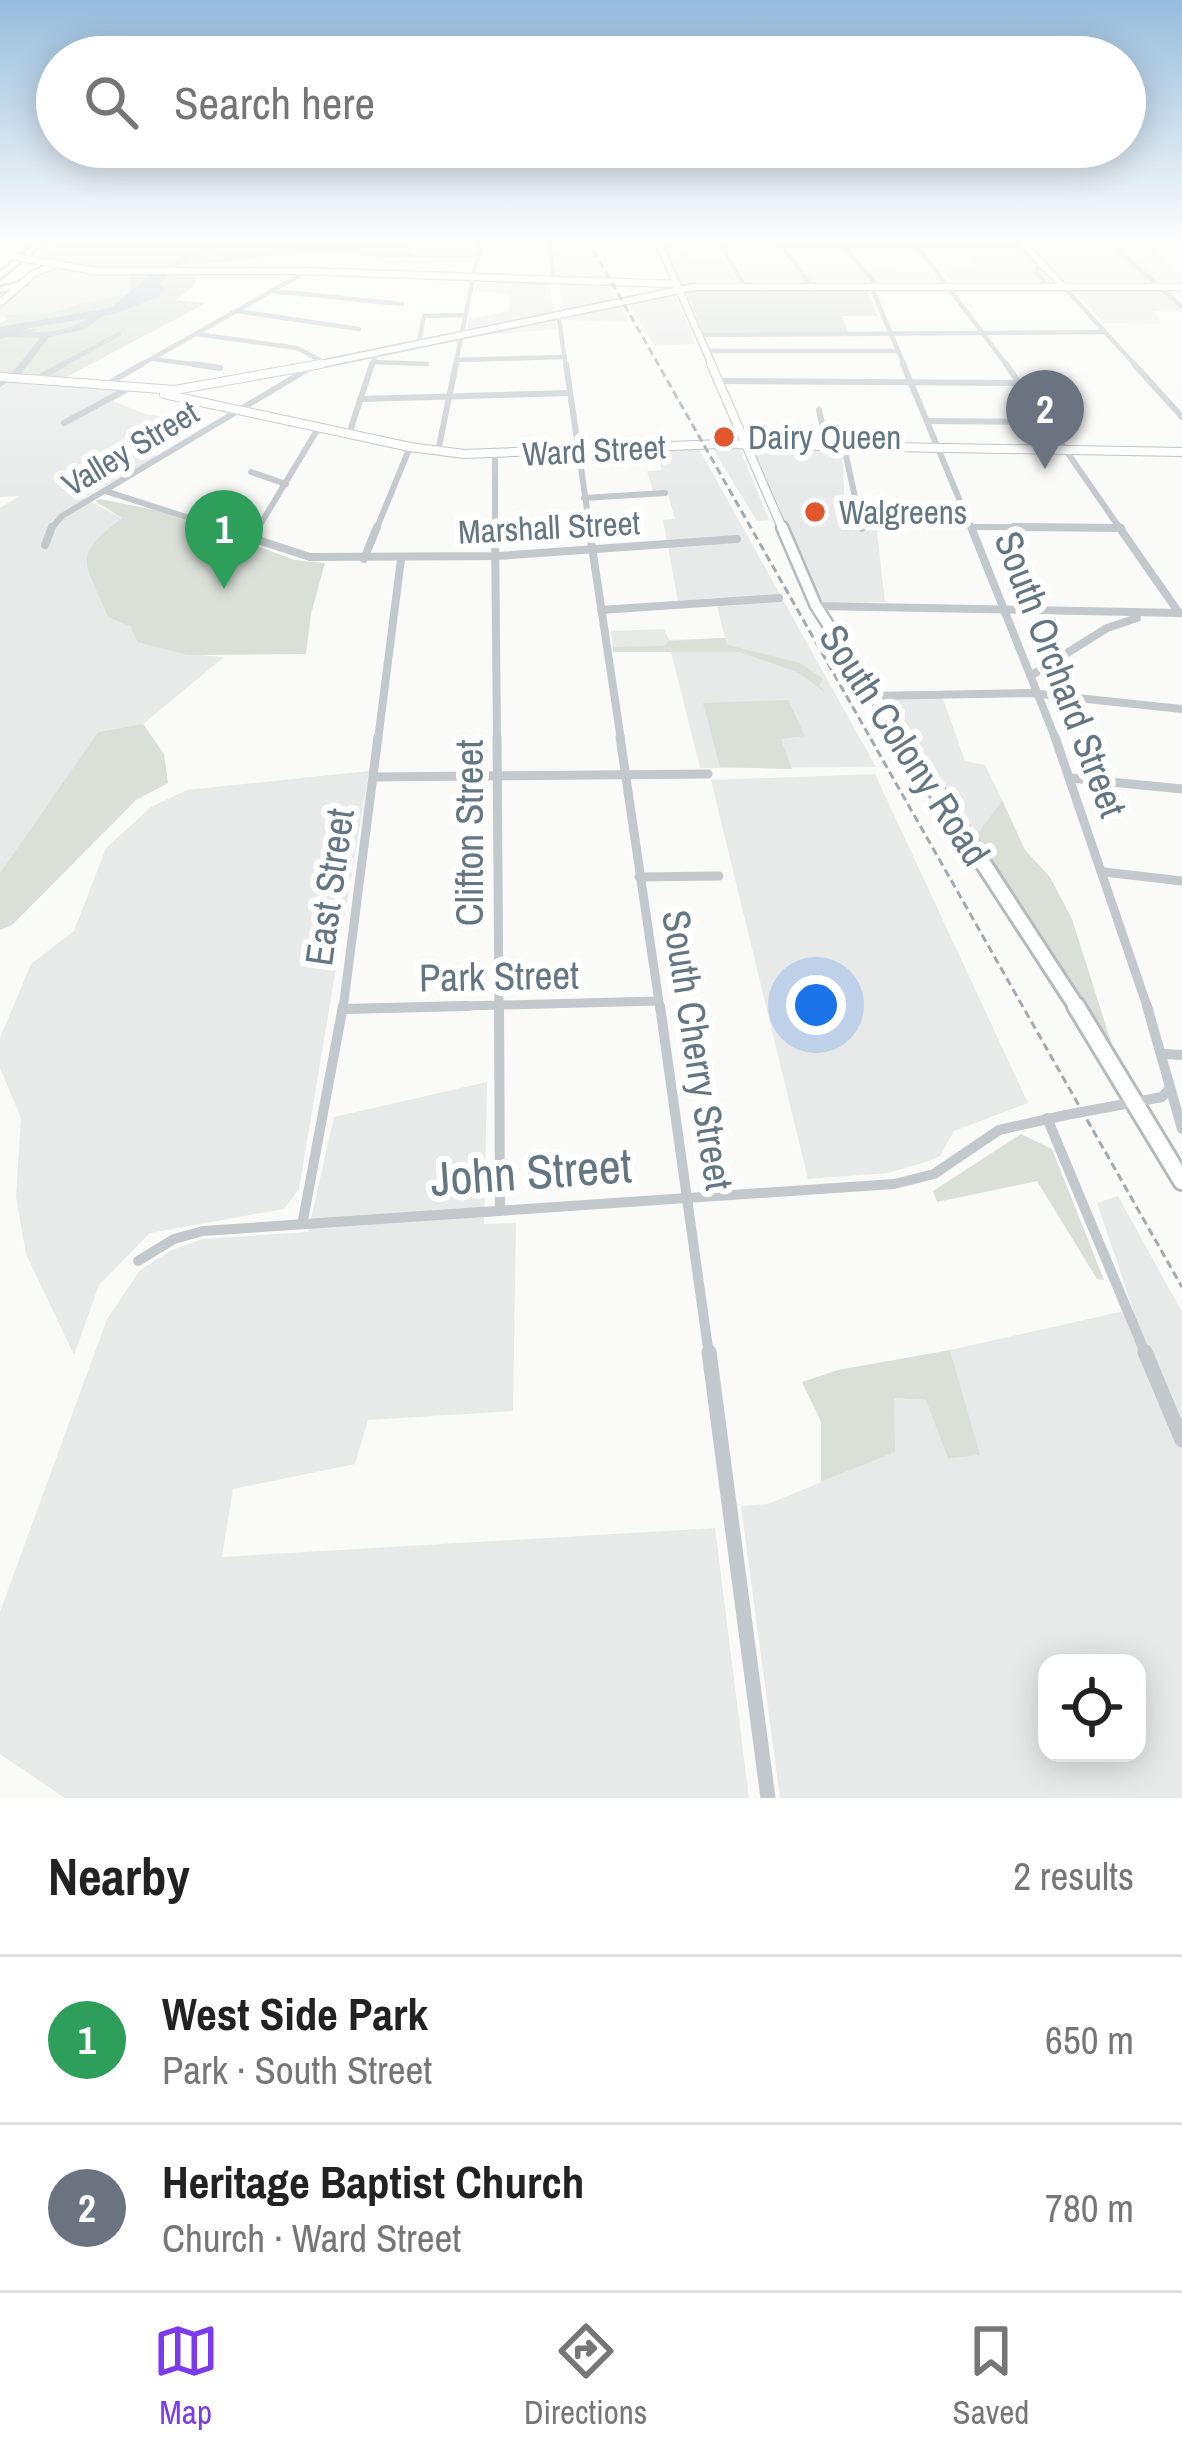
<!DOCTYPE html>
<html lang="en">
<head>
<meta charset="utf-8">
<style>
	:root { --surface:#fff; --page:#f6f6f6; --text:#222; --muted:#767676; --line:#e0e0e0; --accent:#7c3aed }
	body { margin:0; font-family:"Archivo Narrow",sans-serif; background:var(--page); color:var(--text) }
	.controls { position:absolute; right:36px; bottom:36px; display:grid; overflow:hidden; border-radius:24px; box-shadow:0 6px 30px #0003 }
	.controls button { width:108px; height:108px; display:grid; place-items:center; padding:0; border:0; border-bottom:3px solid var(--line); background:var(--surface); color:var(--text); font:60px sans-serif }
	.you { position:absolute; left:816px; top:1005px; width:42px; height:42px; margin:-30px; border:9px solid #fff; border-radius:50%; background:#1a73e8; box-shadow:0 0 0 18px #1a73e833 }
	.badge { display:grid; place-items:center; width:78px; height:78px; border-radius:50%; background:var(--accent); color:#fff; font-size:39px; font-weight:700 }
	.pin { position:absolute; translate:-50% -99px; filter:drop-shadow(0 3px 6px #0008) }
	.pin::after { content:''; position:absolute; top:63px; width:42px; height:36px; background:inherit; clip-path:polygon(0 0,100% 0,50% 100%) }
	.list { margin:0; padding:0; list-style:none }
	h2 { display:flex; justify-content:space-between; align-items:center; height:156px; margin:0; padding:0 48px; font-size:51px }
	h2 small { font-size:39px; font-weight:400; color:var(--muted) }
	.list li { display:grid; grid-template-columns:78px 1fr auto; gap:36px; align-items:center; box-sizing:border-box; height:168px; padding:0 48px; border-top:3px solid var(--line) }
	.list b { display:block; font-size:45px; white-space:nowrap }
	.list p { margin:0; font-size:39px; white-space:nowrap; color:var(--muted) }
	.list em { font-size:39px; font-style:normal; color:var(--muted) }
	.icon { flex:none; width:66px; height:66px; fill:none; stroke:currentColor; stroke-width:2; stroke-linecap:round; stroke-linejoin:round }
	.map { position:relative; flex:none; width:1182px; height:1798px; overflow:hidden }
	.search { position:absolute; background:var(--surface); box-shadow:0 6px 30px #0003; left:36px; right:36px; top:36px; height:132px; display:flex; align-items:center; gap:30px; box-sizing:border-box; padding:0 42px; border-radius:66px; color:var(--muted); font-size:45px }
	.sheet { height:492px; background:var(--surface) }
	nav { display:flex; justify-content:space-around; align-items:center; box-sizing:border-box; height:168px; border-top:3px solid var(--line); background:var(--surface); font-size:33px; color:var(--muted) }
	nav a { display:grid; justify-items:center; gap:6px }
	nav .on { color:var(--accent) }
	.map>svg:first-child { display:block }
	.built { fill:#e8e9e9; fill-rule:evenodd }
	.green { fill:#dadfd7 }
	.water { fill:#bbc7cb }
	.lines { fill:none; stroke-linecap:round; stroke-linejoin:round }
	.river { fill:#bbc7cb; fill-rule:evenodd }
	.secondary-far1-casing { stroke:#b3babf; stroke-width:9 }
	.secondary-casing { stroke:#b3babf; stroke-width:10 }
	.primary-far4-casing { stroke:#b5babe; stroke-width:9 }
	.primary-far3-casing { stroke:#b5babe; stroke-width:10 }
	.primary-far2-casing { stroke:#b5babe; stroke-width:15 }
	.primary-far1-casing { stroke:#b5babe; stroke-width:20 }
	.primary-casing { stroke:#b5babe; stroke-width:22 }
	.highway-casing { stroke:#b4b9bd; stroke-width:6 }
	.street-far5 { stroke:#c3c8cc; stroke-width:4.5 }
	.street-far4 { stroke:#c3c8cc; stroke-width:6 }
	.street-far3 { stroke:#c3c8cc; stroke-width:8 }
	.street-far2 { stroke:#c3c8cc; stroke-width:9 }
	.street-far1 { stroke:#c3c8cc; stroke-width:10 }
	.street { stroke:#c3c8cc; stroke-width:15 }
	.secondary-far1 { stroke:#fff; stroke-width:6 }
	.secondary { stroke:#fff; stroke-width:8 }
	.primary-far4 { stroke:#fff; stroke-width:6 }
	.primary-far3 { stroke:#fff; stroke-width:8 }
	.primary-far2 { stroke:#fff; stroke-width:10 }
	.primary-far1 { stroke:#fff; stroke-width:14 }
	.primary { stroke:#fff; stroke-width:16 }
	.highway { fill:#fff; fill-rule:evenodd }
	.rail { stroke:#a2aab0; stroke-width:3; stroke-dasharray:8 4.5; stroke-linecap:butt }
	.secondary-bridge-casing { stroke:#b3babf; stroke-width:9; stroke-linecap:butt }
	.street-bridge { stroke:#c3c8cc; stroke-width:10 }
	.secondary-bridge { stroke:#fff; stroke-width:6 }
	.poi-dot { fill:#e4572e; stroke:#fff; stroke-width:4.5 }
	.labels { text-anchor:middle; stroke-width:12; stroke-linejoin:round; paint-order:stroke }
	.far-poi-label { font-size:33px; fill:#657683; stroke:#fff; text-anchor:start }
	.far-street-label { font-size:33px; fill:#657683; stroke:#fff }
	.street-label { font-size:39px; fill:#657683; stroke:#fff }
	.near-street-label { font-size:48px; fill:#657683; stroke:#fff }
</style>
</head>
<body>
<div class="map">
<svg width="1182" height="1798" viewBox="0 0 1182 1798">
	<rect width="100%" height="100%" fill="#fafaf8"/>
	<g class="built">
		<path d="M552,239H585L609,280L557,279Z"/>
		<path d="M1024,239L1150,246L1174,271L1182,272V286L1068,284Z"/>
		<path d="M663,245H684L685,252L697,258L725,259L740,285H682Z"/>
		<path d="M962,246L1022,247L1055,284L955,286L940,269L978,268Z"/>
		<path d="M62,268L130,271V294L80,303L53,313L0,315V305L35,274Z"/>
		<path d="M739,269L931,272L947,286L748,285Z"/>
		<path d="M476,283H549L557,329L466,337L469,319L509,311V294L475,291Z"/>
		<path d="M559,283H607L628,322L564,320Z"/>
		<path d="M1160,289L1182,311H1154L1161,324L1103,323L1074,290Z"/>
		<path d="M673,291L696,344L655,346L626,300Z"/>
		<path d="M0,379L129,391L113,401L145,414L178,419L134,437L127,446L158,456L83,498L122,518L130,626L198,655L224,657L143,724L98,732L0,873V508L19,496L0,497Z"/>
		<path d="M711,446L740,449L769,520L757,521Z"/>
		<path d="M698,447L876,767L700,768L671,652H613L611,631L664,629L669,640L725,638L715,598L678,601L663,520L675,519L667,491H653L647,471L662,470L656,449Z"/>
		<path d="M752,449L842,450L846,528L877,531L885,602L824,603L813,588Z"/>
		<path d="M942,696L965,761L985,765L1002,800L974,839L887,706L891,697Z"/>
		<path d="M369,771L299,1189L284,1209L150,1233L99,1285L74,1355L26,1254L16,1197L21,1118L0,1068V1038L31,964L74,931L106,848L151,807L187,790Z"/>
		<path d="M875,774L1028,1103L954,1131L940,1156L929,1161L888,1173L808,1179L711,780Z"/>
		<path d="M487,1082L484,1224L516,1223L513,1411L368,1420L355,1464L233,1489L222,1557L715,1528L749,1798H65L0,1754V1612L107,1319L140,1270L170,1251L202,1239L308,1232L334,1117Z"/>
		<path d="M1118,1196L1182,1312V1798H780L741,1506L768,1504L894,1452V1398L926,1400L979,1455L950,1350L1133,1309L1097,1203ZM1047,1663H1137V1753H1047Z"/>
	</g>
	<g class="green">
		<path d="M60,239H422L417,240L409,254C370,253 328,249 289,254C207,264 124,276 41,260Z"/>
		<path d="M130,271H200L193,287L176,300L206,303L61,380L0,374V323L8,319L3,315L53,313L80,303L129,294Z"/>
		<path d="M704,289L867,291L878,316H842L849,334H704L687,294Z"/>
		<path d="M100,499L160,511L295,560L325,563L311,614L306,654L188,655L138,642L130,626L108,617C86,561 69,558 122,518L95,501Z"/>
		<path d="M725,638L727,645L800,663L823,679L819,685L825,692L799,673L740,652H613V647L665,646L668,641Z"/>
		<path d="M788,700L805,736L781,739L792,769L720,767L703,703Z"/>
		<path d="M143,724L164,754L168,783L136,800L12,925L0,930V873L98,732Z"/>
		<path d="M1002,800L1025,850L1050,877L1072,919L1112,1045L974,839Z"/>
		<path d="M1021,1134L1052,1149L1104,1280L1097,1279L1037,1181L937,1202L933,1191Z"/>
		<path d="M950,1350L980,1455L948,1458L926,1400L894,1398L895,1452L821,1482V1422L802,1382L838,1370Z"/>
	</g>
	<path class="water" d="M154,272L171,273L160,284L165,286L160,296L115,314L29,328L21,331L40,329L0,339V327L110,308Z"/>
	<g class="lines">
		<g class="river">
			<path d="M225,239H235C206,255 174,259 155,289L148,287C166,258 195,252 225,239Z"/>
			<path d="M101,310L104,315L83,330L49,337L20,375L0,387V380L14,371L40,338L0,337V331C45,332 63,337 101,310Z"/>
		</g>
		<defs>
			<g id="secondary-far1">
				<path d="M1018,239L1064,287"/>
				<path d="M27,259L95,271H303L675,284"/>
				<path d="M0,303L33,274L52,266"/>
				<path d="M307,367L694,287H1182"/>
			</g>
			<g id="secondary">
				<path d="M0,377L175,390L321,364"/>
				<path d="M164,394L410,447L464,454L722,444L1182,452"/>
			</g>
			<path id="primary-far4" d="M657,239L713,367"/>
			<path id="primary-far3" d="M711,364L783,530"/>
			<path id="primary-far2" d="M782,527L816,606L903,740"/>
			<path id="primary-far1" d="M901,737L1078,1009"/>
			<path id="primary" d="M1076,1006L1182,1181"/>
			<g id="highway">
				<path d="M41,239H48L0,278V273Z"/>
				<path d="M24,281L26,284L0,292V288Z"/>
			</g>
		</defs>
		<use href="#secondary-far1" class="secondary-far1-casing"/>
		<use href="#secondary" class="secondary-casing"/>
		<use href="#primary-far4" class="primary-far4-casing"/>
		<use href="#primary-far3" class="primary-far3-casing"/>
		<use href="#primary-far2" class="primary-far2-casing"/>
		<use href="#primary-far1" class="primary-far1-casing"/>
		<use href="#primary" class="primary-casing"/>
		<use href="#highway" class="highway-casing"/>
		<g class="street-far5">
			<path d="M549,239L554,281"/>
			<path d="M912,239L1008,367"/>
			<path d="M718,240L745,287"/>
			<path d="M841,243L880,289"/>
			<path d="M659,244L1024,246"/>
			<path d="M781,244L813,288"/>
			<path d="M1119,250L1182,307"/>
			<path d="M362,254L479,256"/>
			<path d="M1045,267L1034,270L1049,287"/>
			<path d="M1064,287L1137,367"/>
			<path d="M872,289L905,367"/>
			<path d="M272,291L402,304"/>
			<path d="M236,311L359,329"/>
			<path d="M558,313L566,367"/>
			<path d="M196,334L297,348L325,363"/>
			<path d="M698,335L1104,332"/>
			<path d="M419,342L424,316L465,315"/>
			<path d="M705,351H897"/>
			<path d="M153,359L215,367"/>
			<path d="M456,360L564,357"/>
			<path d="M373,362L427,364"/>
			<path d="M58,367L119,334"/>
			<path d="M137,367L307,271"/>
			<path d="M371,367L377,351"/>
			<path d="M455,367L481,239"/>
		</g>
		<g class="street-far4">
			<path d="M193,364L220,368"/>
			<path d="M566,364L590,530"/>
			<path d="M903,364L972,530"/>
			<path d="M1006,364L1121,530"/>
			<path d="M1134,364L1182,417"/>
			<path d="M35,380L64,364"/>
			<path d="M717,381L1018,383"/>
			<path d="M104,386L142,364"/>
			<path d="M360,399L570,393"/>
			<path d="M819,410L827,447"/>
			<path d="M928,421L1046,422"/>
			<path d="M64,423L129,388"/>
			<path d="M349,434L372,364"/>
			<path d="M844,447L862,529"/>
			<path d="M438,451L456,364"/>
			<path d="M495,455V530"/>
			<path d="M251,472L286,484"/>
			<path d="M105,491L227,530"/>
			<path d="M584,498L665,493"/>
			<path d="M972,527L1121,528"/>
			<path d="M50,530L62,516L313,366"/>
			<path d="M257,530L319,427"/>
			<path d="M376,530L410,447"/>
		</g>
		<g class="street-far3">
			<path d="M218,527L310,557L498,556L737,539"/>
			<path d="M495,527L497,740"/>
			<path d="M589,527L621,740"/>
			<path d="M971,527L1056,740"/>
			<path d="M1014,527L1121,528"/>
			<path d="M1119,527L1179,613"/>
			<path d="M254,536L259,527"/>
			<path d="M45,545L52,527"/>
			<path d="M364,559L377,527"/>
			<path d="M816,606L1182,613"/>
			<path d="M601,610L779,598"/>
			<path d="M1032,675L1107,628L1137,618"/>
			<path d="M871,696L1030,693L1182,709"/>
			<path d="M378,740L401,559"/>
		</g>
		<g class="street-far2">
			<path d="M497,737L499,1009"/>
			<path d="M620,737L660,1009"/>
			<path d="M1055,737L1148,1009"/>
			<path d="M374,777L708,774"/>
			<path d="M1070,778L1182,789"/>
			<path d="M1104,872L1182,881"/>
			<path d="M639,877L719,876"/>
			<path d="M343,1009L378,737"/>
			<path d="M350,1009L657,1001"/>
		</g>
		<g class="street-far1">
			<path d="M499,1006L500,1211"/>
			<path d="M660,1006L709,1355"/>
			<path d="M1147,1006L1182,1129"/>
			<path d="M343,1009L467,1006"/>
			<path d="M1164,1054L1182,1055"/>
			<path d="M1109,1107L1162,1097L1169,1089"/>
			<path d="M1047,1118L1146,1355"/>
			<path d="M303,1220L343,1006"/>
			<path d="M138,1261L174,1239L203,1231L894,1184L934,1174L999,1130L1066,1115"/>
		</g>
		<g class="street">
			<path d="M709,1352L768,1798"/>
			<path d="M1145,1352L1182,1440"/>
		</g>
		<use href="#secondary-far1" class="secondary-far1"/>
		<use href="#secondary" class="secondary"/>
		<use href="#primary-far4" class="primary-far4"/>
		<use href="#primary-far3" class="primary-far3"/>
		<use href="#primary-far2" class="primary-far2"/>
		<use href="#primary-far1" class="primary-far1"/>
		<use href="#primary" class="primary"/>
		<use href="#highway" class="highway"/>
		<path class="rail" d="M587,239L1182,1287"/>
		<defs>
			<path id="secondary-bridge" d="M12,256L27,259"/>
		</defs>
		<use href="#secondary-bridge" class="secondary-bridge-casing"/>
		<path class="street-bridge" d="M1066,1115L1109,1107"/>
		<use href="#secondary-bridge" class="secondary-bridge"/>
	</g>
	<linearGradient id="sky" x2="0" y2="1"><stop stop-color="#96bcdc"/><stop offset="0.49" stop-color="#fdfdfc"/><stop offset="1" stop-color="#fdfdfc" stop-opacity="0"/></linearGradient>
	<rect width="1182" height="491" fill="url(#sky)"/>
	<g class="poi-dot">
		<circle cx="724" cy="437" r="12"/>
		<circle cx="815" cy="512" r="12"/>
	</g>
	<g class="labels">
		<g class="far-poi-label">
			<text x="748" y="449">Dairy Queen</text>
			<text x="839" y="524">Walgreens</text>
		</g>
		<g class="far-street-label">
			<text transform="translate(130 448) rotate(-31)" y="12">Valley Street</text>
			<text transform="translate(594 450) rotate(-3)" y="12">Ward Street</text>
			<text transform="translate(549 527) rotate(-3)" y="12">Marshall Street</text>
		</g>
		<g class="street-label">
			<text transform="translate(1061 674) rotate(69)" y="14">South Orchard Street</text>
			<text transform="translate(905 745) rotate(57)" y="14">South Colony Road</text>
			<text transform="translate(469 833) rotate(-90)" y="14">Clifton Street</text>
			<text transform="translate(329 887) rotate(-82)" y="14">East Street</text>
			<text transform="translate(499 976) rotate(-1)" y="14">Park Street</text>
			<text transform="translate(698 1050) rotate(81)" y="14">South Cherry Street</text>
		</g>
		<g class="near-street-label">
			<text transform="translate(531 1172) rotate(-4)" y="17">John Street</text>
		</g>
	</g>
</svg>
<div class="controls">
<button><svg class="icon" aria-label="locate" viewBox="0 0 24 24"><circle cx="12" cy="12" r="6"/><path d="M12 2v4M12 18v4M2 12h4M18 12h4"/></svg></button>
</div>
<div class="you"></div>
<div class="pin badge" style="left:224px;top:589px;background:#2e9e5b">1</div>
<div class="pin badge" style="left:1045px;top:469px;background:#6b7280">2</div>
<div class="search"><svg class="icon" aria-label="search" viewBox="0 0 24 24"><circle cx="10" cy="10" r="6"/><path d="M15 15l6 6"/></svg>Search here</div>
</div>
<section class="sheet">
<h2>Nearby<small>2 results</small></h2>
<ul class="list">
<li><span class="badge" style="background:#2e9e5b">1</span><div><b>West Side Park</b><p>Park · South Street</p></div><em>650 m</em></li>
<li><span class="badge" style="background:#6b7280">2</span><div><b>Heritage Baptist Church</b><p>Church · Ward Street</p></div><em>780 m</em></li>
</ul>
</section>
<nav>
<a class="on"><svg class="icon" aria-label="map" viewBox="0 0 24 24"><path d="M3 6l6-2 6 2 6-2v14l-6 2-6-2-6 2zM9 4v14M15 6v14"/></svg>Map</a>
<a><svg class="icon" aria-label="directions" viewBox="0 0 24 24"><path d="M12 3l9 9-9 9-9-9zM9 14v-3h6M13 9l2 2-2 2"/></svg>Directions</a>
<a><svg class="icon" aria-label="saved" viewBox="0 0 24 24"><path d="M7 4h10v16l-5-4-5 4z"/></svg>Saved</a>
</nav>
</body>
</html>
